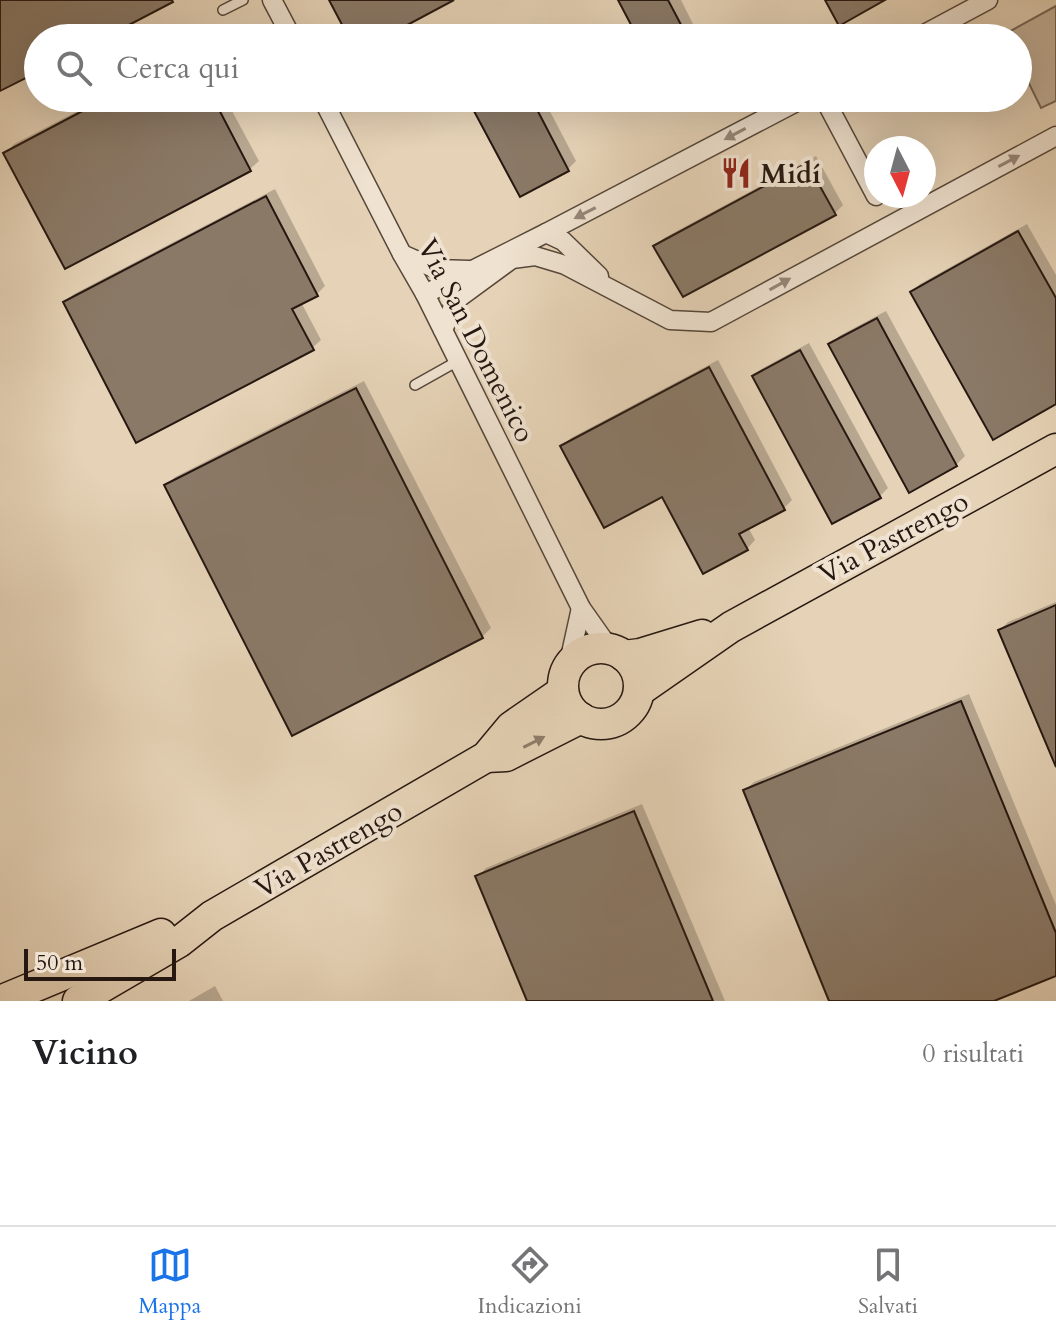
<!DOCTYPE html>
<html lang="it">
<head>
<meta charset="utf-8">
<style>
	:root { --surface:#fff; --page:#f6f6f6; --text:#202124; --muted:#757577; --line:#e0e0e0; --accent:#1a73e8 }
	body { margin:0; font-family:Cardo,serif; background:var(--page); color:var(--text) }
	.compass { position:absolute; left:864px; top:136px; width:72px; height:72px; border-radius:50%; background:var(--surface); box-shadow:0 8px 32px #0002; rotate:174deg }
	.scale { position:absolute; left:24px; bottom:20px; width:152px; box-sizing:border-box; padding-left:8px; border:4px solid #261811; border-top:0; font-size:22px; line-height:28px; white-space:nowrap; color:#261811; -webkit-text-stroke:6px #efe2d0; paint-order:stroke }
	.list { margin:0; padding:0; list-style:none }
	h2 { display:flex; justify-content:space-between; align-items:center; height:104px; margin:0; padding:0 32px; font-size:34px }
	h2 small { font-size:26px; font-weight:400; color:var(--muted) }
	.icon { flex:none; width:44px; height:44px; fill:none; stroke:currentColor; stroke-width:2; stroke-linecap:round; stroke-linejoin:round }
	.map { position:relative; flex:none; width:1056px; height:1001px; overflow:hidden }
	.search { position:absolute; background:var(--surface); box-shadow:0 8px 32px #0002; left:24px; right:24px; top:24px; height:88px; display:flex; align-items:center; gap:20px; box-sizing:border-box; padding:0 28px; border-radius:44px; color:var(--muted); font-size:30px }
	.sheet { height:224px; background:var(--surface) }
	nav { display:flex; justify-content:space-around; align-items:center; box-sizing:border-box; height:112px; border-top:2px solid var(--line); background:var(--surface); font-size:22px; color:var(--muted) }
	nav a { display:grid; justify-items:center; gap:4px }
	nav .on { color:var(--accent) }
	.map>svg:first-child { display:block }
	.green { fill:#c5b39b; stroke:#766656; stroke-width:2 }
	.shadow { fill:#0003 }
	.building { fill:#8a7967; stroke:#261811; stroke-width:2 }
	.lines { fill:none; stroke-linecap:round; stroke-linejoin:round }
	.lane-casing { stroke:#56473a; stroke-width:12 }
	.street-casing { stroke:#56473a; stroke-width:21 }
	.primary-casing { stroke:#261811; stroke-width:33 }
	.lane { stroke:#efe2d0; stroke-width:9 }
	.street { stroke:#efe2d0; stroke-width:18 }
	.primary { stroke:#e6d3b7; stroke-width:30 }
	.oneway { fill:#95877a }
	.oneway2 { fill:#907f6c }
	.labels { text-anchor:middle; stroke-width:8; stroke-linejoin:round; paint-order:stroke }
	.poi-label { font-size:28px; font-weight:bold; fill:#261811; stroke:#efe2d0; text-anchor:start }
	.street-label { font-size:28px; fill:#261811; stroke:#efe2d0 }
</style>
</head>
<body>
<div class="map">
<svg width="1056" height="1001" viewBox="0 0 1056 1001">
	<rect width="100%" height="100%" fill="#e6d3b7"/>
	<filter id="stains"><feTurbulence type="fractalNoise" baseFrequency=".0025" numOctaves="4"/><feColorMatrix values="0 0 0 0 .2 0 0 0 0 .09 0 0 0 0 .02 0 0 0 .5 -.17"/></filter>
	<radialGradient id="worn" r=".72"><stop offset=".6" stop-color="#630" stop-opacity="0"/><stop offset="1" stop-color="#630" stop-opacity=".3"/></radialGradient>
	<path class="green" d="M1056,6V101L1041,108L1018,61V38H1007L1005,34Z"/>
	<g class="shadow">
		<path d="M620,0H681L700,38H640Z"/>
		<path d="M103,98H225L259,161L250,169L6,153L14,144Z"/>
		<path d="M469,98H543L576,161L568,169Z"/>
		<path d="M816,156L843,205L835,213L656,246L664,238Z"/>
		<path d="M275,189L325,286L317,294L301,302L321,340L312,348L65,302L74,294Z"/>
		<path d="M1027,224L1056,275V402L912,292L920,284Z"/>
		<path d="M886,311L965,456L956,465L831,345L839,336Z"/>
		<path d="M809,343L888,488L880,496L754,376L763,368Z"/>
		<path d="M718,360L792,500L784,508L748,527L755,540L747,549L663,494L563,446L571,438Z"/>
		<path d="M364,381L491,628L482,637L166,486L175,477Z"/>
		<path d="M1056,602V761L1000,630L1008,622Z"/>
		<path d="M969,694L1056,905V973L988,1001H832L745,790L754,782Z"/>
		<path d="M642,804L725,1001H530L478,877L486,868Z"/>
		<path d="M215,986L223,1001H189Z"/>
	</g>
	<g class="building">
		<path d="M0,0H172L173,2L104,38H38V72L0,91Z"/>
		<path d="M329,0H454L383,38H349Z"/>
		<path d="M618,0H668L688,38H638Z"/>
		<path d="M825,0H885L839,26Z"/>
		<path d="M107,98H213L251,171L65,269L3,153Z"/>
		<path d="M467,98H531L569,171L520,197Z"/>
		<path d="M807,163L836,215L683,297L653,246Z"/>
		<path d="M266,196L318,296L292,309L314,350L136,443L63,302Z"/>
		<path d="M1018,231L1056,298V404L993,440L910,292Z"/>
		<path d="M877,318L957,466L909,493L828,344Z"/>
		<path d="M800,350L881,498L832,524L752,376Z"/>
		<path d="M709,367L785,510L739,534L748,550L703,574L662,497L604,528L560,446Z"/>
		<path d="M356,388L483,638L292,736L164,485Z"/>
		<path d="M1056,605V767L998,630Z"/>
		<path d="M961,701L1056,933V976L994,1001H829L743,790Z"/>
		<path d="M634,811L713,1001H527L475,876Z"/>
	</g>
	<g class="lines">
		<defs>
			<g id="lane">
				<path d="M223,10L243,0"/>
				<path d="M415,385L456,362"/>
			</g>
			<g id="street">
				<path d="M272,0L292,38"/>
				<path d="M917,38L988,0"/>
				<path d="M322,98L402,254L425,294L581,608L610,649"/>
				<path d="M824,98L876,196"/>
				<path d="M546,233L804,98"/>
				<path d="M402,254L436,269L469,270"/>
				<path d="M425,294L546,233L563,241L599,276"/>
				<path d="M443,330L456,300L512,259L535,256L565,265L670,320L711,322L1056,136"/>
				<path d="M568,667L581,608"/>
			</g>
			<g id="primary">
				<circle cx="601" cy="686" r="38"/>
				<path d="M624,656L640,654L702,635"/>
				<path d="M639,691L731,627L1056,449"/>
				<path d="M486,757L506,756L581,718"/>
				<path d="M0,1001L161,934"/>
				<path d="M78,1001L179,942L212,916L486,757L511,727L563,691"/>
			</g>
		</defs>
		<use href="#lane" class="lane-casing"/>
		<use href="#street" class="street-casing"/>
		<use href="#primary" class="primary-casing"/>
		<use href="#lane" class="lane"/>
		<use href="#street" class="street"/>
		<use href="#primary" class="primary"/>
	</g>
	<defs><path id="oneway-solid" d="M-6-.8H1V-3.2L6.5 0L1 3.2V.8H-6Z" transform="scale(2)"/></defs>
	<g class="oneway">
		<use href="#oneway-solid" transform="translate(735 134) rotate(152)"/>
		<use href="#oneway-solid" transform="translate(1009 161) rotate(-28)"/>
		<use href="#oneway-solid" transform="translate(585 213) rotate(153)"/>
		<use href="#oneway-solid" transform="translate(780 284) rotate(-29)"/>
	</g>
	<use class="oneway2" href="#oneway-solid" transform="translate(534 742) rotate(-27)"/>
	<defs>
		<symbol id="restaurant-bare" viewBox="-9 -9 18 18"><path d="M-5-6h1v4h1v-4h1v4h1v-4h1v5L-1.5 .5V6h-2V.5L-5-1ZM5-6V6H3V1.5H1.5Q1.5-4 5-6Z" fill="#8f2418" stroke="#efe2d0" stroke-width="2.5" paint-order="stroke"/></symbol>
	</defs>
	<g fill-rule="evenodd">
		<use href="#restaurant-bare" x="714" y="151" width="44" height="44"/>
	</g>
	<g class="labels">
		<g class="poi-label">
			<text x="760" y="183">Midí</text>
		</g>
		<g class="street-label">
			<text transform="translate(477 340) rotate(63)" y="10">Via San Domenico</text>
			<text transform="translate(893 537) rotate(-28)" y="10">Via Pastrengo</text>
			<text transform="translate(328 849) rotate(-30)" y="10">Via Pastrengo</text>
		</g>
	</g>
	<rect width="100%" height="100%" filter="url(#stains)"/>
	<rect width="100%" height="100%" fill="url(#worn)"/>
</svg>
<svg class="compass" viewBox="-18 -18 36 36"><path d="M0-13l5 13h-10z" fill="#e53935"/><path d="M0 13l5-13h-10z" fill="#757577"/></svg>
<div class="scale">50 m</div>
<div class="search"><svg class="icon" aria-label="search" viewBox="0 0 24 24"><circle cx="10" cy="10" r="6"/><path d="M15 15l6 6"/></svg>Cerca qui</div>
</div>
<section class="sheet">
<h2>Vicino<small>0 risultati</small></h2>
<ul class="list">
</ul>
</section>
<nav>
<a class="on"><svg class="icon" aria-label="map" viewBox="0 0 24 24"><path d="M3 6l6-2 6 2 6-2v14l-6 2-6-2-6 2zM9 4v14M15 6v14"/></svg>Mappa</a>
<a><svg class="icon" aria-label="directions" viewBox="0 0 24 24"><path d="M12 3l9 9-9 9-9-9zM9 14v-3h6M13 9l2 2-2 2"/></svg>Indicazioni</a>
<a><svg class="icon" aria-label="saved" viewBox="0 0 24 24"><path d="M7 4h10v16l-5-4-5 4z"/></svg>Salvati</a>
</nav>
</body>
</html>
